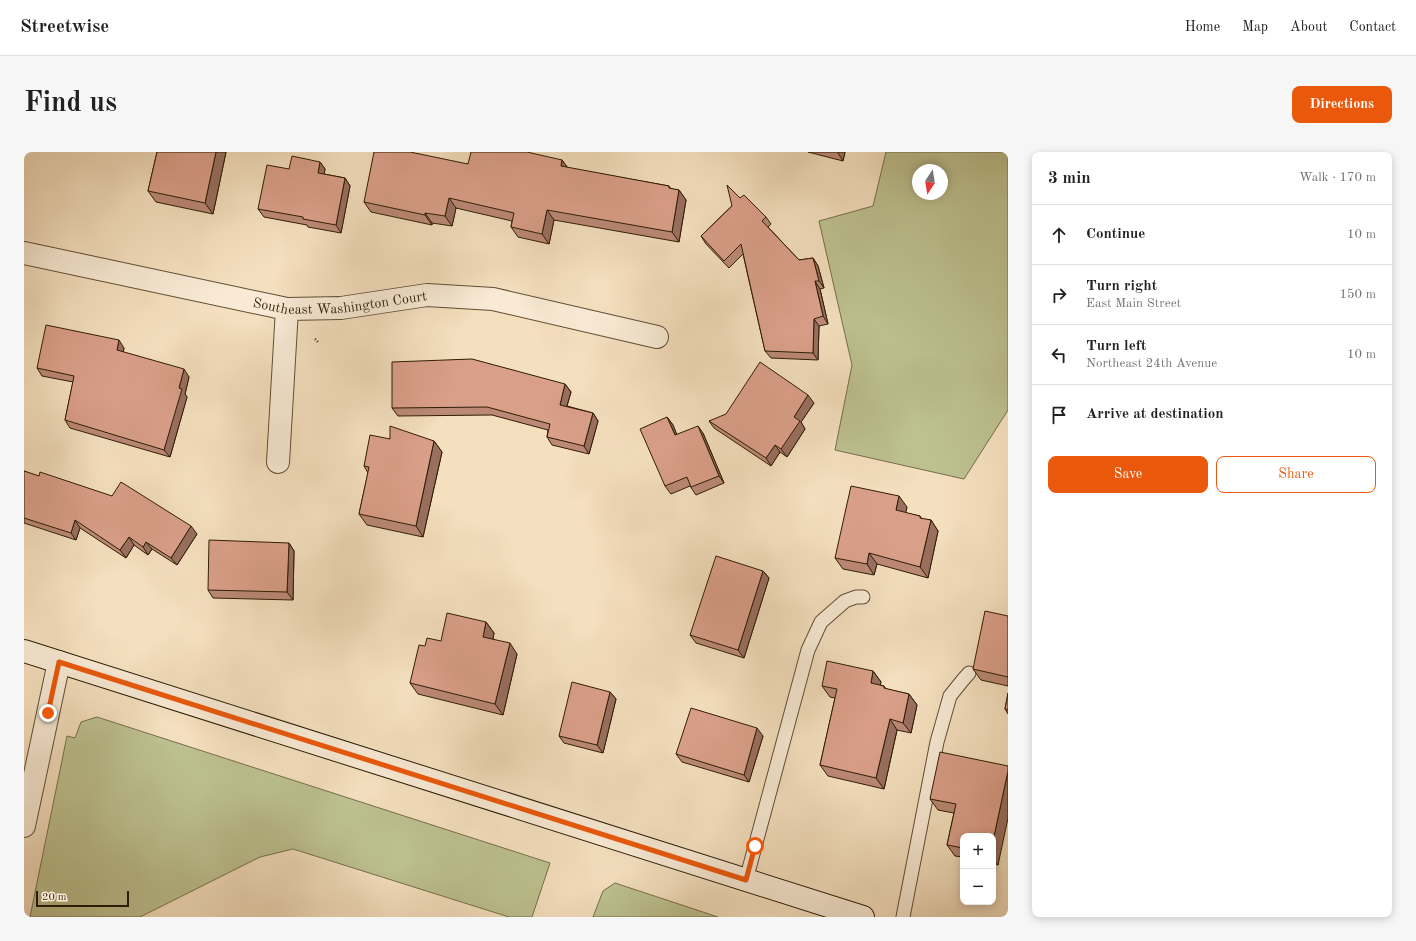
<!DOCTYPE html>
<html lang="en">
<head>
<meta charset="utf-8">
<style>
	:root { --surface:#fff; --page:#f6f6f6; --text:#202124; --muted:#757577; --line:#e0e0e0; --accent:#ea580c }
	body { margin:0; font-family:"Old Standard TT",serif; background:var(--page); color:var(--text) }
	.controls { position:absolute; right:12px; bottom:12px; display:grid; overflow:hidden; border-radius:8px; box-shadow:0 2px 10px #0003 }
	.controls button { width:36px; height:36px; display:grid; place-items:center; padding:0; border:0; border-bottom:1px solid var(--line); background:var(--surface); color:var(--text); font:20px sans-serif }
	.compass { position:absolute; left:888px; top:12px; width:36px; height:36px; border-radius:50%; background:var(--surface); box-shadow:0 2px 10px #0003; rotate:192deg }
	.scale { position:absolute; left:12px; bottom:10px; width:93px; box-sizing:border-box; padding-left:4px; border:2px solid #2e1d04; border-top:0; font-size:11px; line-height:14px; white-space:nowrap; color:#2e1d04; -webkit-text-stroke:3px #f8ead5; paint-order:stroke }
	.stop { position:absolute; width:12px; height:12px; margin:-9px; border:3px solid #ea580c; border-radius:50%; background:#fff }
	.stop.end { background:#ea580c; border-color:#fff; box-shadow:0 1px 4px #0008 }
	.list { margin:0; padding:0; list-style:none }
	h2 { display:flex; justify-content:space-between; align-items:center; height:52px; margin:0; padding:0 16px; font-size:17px }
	h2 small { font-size:13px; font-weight:400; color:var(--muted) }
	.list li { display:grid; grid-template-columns:26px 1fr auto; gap:12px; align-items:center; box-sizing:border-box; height:60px; padding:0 16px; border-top:1px solid var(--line) }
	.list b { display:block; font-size:15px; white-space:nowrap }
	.list p { margin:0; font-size:13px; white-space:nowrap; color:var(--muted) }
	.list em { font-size:13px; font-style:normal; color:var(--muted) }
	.actions { display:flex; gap:8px; padding:12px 16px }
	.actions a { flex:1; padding:9px 0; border:1px solid var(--accent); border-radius:8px; text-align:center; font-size:14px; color:var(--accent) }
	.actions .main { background:var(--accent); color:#fff }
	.icon { flex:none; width:22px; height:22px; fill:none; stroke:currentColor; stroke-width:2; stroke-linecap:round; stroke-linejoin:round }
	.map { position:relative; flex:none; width:984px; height:765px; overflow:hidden; border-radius:8px }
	header { display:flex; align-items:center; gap:24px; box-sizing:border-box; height:56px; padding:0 20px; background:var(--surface); border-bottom:1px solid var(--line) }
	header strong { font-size:19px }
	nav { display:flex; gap:22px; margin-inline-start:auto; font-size:14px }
	.intro { display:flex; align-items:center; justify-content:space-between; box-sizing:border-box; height:96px; padding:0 24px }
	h1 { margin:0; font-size:28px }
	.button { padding:10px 18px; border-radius:8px; background:var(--accent); color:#fff; font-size:14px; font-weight:700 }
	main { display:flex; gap:24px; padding:0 24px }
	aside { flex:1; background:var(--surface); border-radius:8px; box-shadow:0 2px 10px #0003 }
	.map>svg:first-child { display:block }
	.green { fill:#bdc190; stroke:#766f4a; fill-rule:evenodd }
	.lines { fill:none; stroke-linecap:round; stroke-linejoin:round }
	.lane-casing { stroke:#604e32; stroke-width:15 }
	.street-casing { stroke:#604e32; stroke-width:24 }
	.secondary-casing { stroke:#2e1d04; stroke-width:24 }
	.path { stroke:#2e1d04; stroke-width:2.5; stroke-dasharray:1 2; stroke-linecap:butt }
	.lane { stroke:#f8ead5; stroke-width:13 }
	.street { stroke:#f8ead5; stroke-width:22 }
	.secondary { stroke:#f8ead5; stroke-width:22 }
	.wall { fill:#bb8976; stroke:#2e1d04 }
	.shaded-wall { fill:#996f60; stroke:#2e1d04 }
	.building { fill:#da9f89; stroke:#2e1d04 }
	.route { stroke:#ea580c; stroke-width:5 }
	.labels { text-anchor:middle; stroke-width:4; stroke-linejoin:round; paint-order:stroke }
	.street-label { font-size:14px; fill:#2e1d04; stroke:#f8ead5 }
</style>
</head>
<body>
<header>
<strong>Streetwise</strong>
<nav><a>Home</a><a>Map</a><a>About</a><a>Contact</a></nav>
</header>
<div class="intro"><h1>Find us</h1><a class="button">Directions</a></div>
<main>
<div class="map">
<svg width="984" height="765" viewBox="0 0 984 765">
	<rect width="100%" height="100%" fill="#f4dfbe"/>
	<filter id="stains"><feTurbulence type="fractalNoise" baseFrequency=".005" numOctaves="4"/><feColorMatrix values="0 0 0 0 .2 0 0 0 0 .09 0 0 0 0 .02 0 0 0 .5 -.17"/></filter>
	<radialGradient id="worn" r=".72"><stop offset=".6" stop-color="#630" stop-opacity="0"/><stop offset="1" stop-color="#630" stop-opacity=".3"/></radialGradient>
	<g class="green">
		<path d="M862,0H984V258L940,327L811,298L828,213L795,69L849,54ZM894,18H918V42H894Z"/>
		<path d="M73,565L526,711L508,765H485L269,697L236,705L116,765H6L43,584L51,586L57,570Z"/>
		<path d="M591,731L694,765H569L579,739Z"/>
	</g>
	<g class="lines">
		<defs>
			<g id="lane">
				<path d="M722,728L784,498L797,470L821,449L832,445H839"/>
				<path d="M879,765L913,590L926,544L938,529L945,521"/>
			</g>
			<g id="street">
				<path id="s1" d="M0,101L263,157L317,156L403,143L469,147L633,185"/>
				<path d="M254,310L263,157"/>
				<path d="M0,674L35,510"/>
			</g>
			<path id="secondary" d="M0,499L839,765"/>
		</defs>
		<use href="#lane" class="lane-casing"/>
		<use href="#street" class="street-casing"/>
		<use href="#secondary" class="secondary-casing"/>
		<path class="path" d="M291,187L295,191"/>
		<use href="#lane" class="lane"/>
		<use href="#street" class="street"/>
		<use href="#secondary" class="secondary"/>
	</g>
	<g class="wall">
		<path d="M133,0H202L189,62L132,50L124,39Z"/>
		<path d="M784,0H821L819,9Z"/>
		<path d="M538,8L544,16L645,34L647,37L655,38L662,48L655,90L530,68L525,92L494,85L487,75L488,69L432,56L428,74L408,71V73L347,60L340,50L444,12Z"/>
		<path d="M296,10L301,17L300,22L321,26L326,34L317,81L284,75L283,73L240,65L234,57L265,17Z"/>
		<path d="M716,46L742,65L747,72L744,75L775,108L789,106L794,114L800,136L796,137L804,172L795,174L794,208L747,206L741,199L719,102L705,116L682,92L677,84Z"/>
		<path d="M100,196L99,200L165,225L161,242L163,245L146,305L46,276L41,268L49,230L18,224L13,216Z"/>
		<path d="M541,232L547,240L543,254L569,261L574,269L565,302L528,293L523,285L524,278L468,263L374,264L368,256Z"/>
		<path d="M790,251L777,270L781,277L763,305L756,300L747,314L690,276L685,269Z"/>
		<path d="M643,265L649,273L653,283L679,281L700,331L672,343L666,334L647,342L641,334Z"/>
		<path d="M366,287L410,289L418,300L399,385L343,373L335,362L344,321L340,314Z"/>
		<path d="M0,319L173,382L153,413L128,397L124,403L110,393L102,406L56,376L52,388L0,371Z"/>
		<path d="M883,355L881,361L896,364L898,367L907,368L914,379L904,426L853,412L850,423L819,417L811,406Z"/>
		<path d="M265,391L270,399L269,448L189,446L184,438Z"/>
		<path d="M739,419L745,426L720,506L672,491L666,483Z"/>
		<path d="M984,464V534L957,528L949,517Z"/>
		<path d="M462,470L470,481L469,487L493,502L479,563L394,542L386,531L417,489Z"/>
		<path d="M849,519L857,530L856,533L860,534L862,537L885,542L893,553L887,581L873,578L860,637L804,624L796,613L811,546L806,545L798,534Z"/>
		<path d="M586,540L592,547L579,601L540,591L535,584Z"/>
		<path d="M984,541V562L981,557Z"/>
		<path d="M739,584L725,630L658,610L652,602Z"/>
		<path d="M984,614L974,713L969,712V684H939V705L931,704L923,693L930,661L914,658L906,647Z"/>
	</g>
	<g class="shaded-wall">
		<path d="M192,0H202L189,62L181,51Z"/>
		<path d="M814,0H821L819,9L814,1Z"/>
		<path d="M538,8L545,18L537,14Z"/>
		<path d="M296,10L301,17L299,28L294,21Z"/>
		<path d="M321,26L326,34L317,81L312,73Z"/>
		<path d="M655,38L662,48L655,90L648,80Z"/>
		<path d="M425,46L432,56L428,74L421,64Z"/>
		<path d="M523,58L530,68L525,92L518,82Z"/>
		<path d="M401,61L408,71V73L401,63Z"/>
		<path d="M789,106L794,114L800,136L795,129Z"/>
		<path d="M791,129L796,137L804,172L799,164Z"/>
		<path d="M790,167L795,174L794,208L789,201Z"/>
		<path d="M95,188L100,196L98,206L93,198Z"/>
		<path d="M160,217L165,225L161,242L163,245L146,305L140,298L155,236Z"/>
		<path d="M541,232L547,240L541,260L536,253Z"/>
		<path d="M784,243L790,251L777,270L781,277L763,305L757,297L770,265Z"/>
		<path d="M569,261L574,269L565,302L560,294Z"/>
		<path d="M643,265L649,273L656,291L651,283Z"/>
		<path d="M674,274L679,281L700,331L695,324Z"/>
		<path d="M410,289L418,300L399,385L392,374Z"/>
		<path d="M751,293L756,300L747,314L742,306Z"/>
		<path d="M875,344L883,355L880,369L872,358Z"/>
		<path d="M51,368L56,376L52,388L47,381Z"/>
		<path d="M907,368L914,379L904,426L896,415Z"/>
		<path d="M167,374L173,382L153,413L147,406Z"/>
		<path d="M105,385L110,393L102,406L96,398Z"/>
		<path d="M122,390L128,397L124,403L119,395Z"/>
		<path d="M265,391L270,399L269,448L263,440Z"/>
		<path d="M845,401L853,412L850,423L843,412Z"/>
		<path d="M739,419L745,426L720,506L714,498Z"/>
		<path d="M462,470L470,481L467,496L459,485Z"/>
		<path d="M486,491L493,502L479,563L471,552Z"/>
		<path d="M849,519L857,530L854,542L847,531Z"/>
		<path d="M586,540L592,547L579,601L573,593Z"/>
		<path d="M885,542L893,553L887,581L879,571Z"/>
		<path d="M866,567L873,578L860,637L852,626Z"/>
		<path d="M733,576L739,584L725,630L720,623Z"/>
		<path d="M984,619V666L974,713L969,706V689Z"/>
	</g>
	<g class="building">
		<path d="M133,0H192L181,51L124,39Z"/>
		<path d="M350,0H386L444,12L447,0H503L538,8L537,14L645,34V36L655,38L648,80L523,58L518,82L487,75L490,61L425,46L421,64L401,61V63L340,50Z"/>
		<path d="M268,4L296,10L294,21L321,26L312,73L279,67V65L234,57L243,13L265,17Z"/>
		<path d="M703,33L716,46L720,43L742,65L738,69L775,108L789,106L795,129H791L799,164L790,167L789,201L741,199L717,92L700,109L677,84L708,54Z"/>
		<path d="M22,173L95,188L93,198L160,217L155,236L158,237L140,298L41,268L50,224L13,216Z"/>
		<path d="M448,207L541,232L536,253L569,261L560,294L523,285L526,272L463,255L368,256V210Z"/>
		<path d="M736,210L784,243L770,265L776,269L757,297L751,293L742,306L685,269L702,262Z"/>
		<path d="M643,265L651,283L674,274L695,324L667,335L663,325L641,334L616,277Z"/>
		<path d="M366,274L410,289L392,374L335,362L345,315L340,314L346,283L366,287Z"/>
		<path d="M0,319L15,324L16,320L88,344L97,330L167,374L147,406L122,390L119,395L105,385L96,398L51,368L47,381L0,366Z"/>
		<path d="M827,334L875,344L872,358L896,364V366L907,368L896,415L845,401L843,412L811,406Z"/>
		<path d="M185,388L265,391L263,440L184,438Z"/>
		<path d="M692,404L739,419L714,498L666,483Z"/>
		<path d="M961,459L984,464V525L949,517Z"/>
		<path d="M423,461L462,470L459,485L486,491L471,552L386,531L395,493L401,494L403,486L417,489Z"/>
		<path d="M803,509L849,519L847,531L860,534V536L885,542L879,571L866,567L852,626L796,613L813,537L798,534Z"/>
		<path d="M548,530L586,540L573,593L535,584Z"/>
		<path d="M984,541V558L981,557Z"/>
		<path d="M667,556L733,576L720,623L652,602Z"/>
		<path d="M916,600L984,614V619L969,689V684H939V696L923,693L932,652L906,647Z"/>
	</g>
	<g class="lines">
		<path class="route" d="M24,561L35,510L722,728L731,694"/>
	</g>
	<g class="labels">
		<g class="street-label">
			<text dy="5" stroke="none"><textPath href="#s1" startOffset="322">Southeast Washington Court</textPath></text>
		</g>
	</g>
	<rect width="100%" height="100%" filter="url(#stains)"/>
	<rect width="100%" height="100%" fill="url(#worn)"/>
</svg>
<div class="controls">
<button>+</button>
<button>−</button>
</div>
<svg class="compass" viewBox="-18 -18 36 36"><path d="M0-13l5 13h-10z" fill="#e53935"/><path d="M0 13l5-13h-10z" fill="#757577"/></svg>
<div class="scale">20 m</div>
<div class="stop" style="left:731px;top:694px"></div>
<div class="stop end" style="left:24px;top:561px"></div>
</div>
<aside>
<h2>3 min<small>Walk · 170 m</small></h2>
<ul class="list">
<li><svg class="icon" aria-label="ahead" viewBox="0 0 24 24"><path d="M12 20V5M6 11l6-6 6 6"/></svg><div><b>Continue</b></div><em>10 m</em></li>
<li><svg class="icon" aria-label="right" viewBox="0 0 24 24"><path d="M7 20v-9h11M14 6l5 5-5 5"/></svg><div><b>Turn right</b><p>East Main Street</p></div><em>150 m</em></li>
<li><svg class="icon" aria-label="left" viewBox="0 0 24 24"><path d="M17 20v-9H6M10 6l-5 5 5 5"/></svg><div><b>Turn left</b><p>Northeast 24th Avenue</p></div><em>10 m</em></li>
<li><svg class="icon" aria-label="arrive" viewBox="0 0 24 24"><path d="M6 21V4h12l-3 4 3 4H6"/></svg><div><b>Arrive at destination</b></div></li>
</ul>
<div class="actions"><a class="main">Save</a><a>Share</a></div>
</aside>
</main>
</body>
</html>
